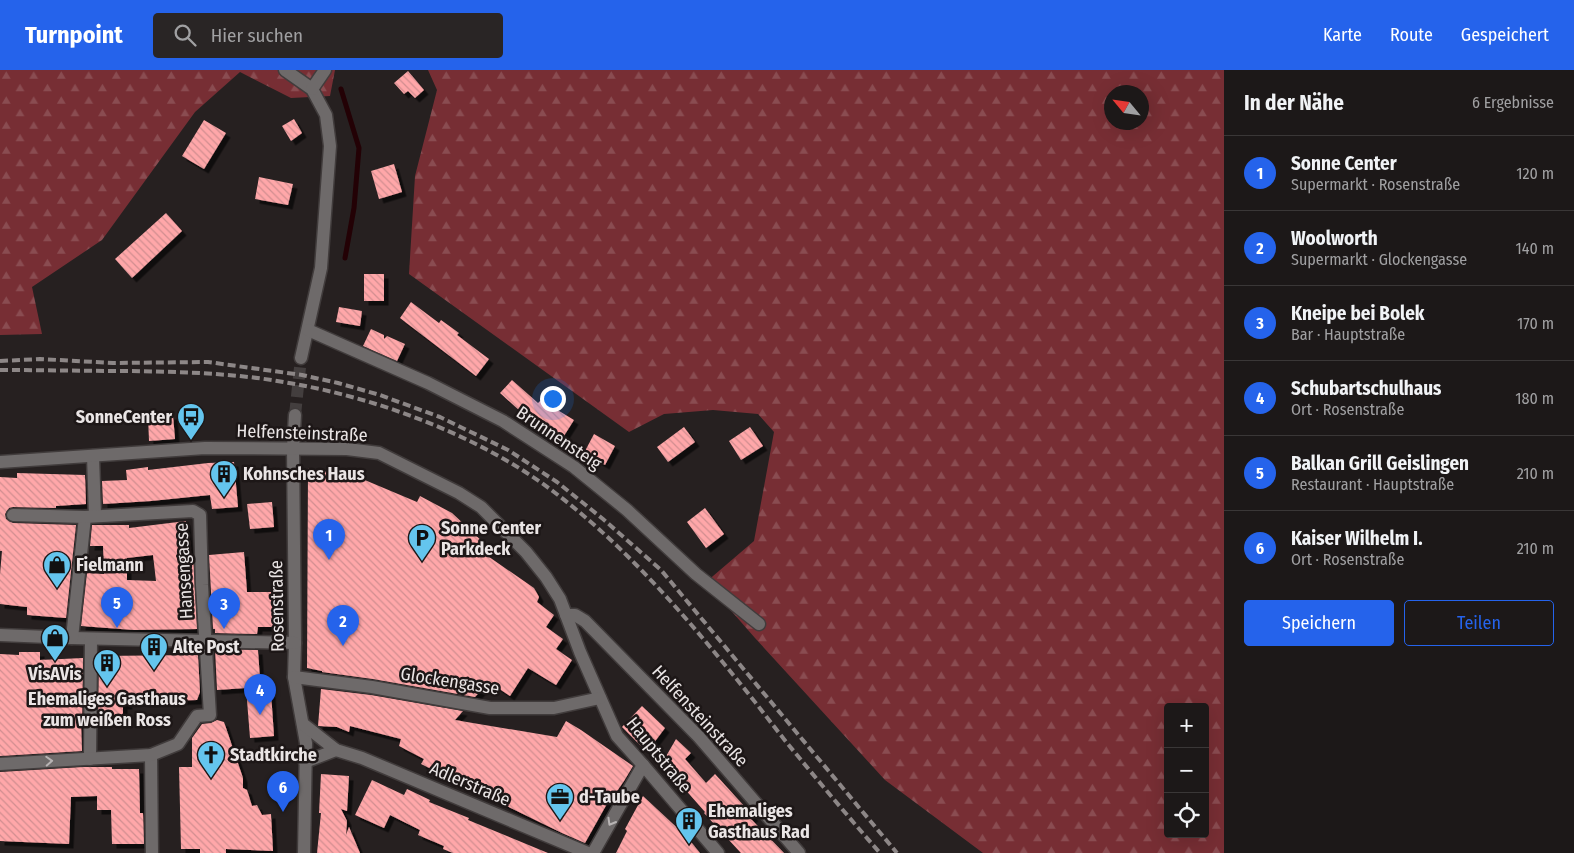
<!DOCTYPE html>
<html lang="de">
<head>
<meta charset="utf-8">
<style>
	:root { --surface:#1c1818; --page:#292525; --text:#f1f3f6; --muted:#a0a0a2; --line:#3a3737; --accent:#2563eb }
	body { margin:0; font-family:"Fira Sans Condensed",sans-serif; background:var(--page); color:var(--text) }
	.controls { position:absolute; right:15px; bottom:15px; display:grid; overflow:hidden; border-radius:5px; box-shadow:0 5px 20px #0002 }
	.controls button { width:45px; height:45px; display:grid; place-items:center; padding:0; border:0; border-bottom:1px solid var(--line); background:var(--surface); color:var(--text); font:25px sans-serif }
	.compass { position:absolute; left:1104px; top:15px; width:45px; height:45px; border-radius:50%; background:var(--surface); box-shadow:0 5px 20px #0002; rotate:299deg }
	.you { position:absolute; left:552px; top:328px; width:18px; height:18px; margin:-12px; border:4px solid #fff; border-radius:50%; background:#1a73e8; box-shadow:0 0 0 8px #1a73e833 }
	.badge { display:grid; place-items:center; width:32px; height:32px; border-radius:50%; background:var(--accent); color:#fff; font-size:16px; font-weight:700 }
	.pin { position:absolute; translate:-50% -41px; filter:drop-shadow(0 1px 2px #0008) }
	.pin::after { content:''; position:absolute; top:26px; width:18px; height:15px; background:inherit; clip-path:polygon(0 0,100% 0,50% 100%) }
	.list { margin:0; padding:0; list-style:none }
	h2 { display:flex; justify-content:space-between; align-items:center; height:65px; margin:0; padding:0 20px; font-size:21px }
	h2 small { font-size:16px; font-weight:400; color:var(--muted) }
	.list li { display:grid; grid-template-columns:32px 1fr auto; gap:15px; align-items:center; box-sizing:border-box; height:75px; padding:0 20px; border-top:1px solid var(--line) }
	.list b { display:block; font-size:19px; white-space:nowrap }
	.list p { margin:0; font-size:16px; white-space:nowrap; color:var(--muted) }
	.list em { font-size:16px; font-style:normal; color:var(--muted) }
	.actions { display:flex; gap:10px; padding:15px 20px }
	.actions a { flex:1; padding:11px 0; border:1px solid var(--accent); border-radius:5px; text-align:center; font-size:18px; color:var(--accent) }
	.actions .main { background:var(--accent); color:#fff }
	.icon { flex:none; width:28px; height:28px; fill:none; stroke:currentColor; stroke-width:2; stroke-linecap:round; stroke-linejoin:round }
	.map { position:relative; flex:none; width:1224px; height:783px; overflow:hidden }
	header { display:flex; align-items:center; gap:30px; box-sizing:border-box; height:70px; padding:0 25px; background:var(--accent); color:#fff }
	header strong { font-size:24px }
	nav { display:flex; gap:28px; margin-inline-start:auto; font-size:18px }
	.search { width:350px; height:45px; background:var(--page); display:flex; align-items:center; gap:12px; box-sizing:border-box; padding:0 18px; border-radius:5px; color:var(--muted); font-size:19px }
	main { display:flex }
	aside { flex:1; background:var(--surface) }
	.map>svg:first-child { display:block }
	.forest { fill:url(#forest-firs); fill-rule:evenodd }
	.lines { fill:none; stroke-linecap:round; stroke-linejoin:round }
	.stream { stroke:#230105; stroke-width:5 }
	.building { fill:url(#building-back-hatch); fill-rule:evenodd; filter:url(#shadow) }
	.minor-tunnel { stroke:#433e3e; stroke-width:12; stroke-dasharray:12 6; stroke-linecap:butt }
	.minor-casing { stroke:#413c3c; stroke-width:15 }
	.minor { stroke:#6e6a6a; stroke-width:12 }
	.rail { stroke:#8d8787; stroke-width:4; stroke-dasharray:8 4; stroke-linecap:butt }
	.oneway { stroke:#b8b4b4 }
	.labels { text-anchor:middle; stroke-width:5; stroke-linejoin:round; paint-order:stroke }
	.poi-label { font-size:18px; font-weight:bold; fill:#eae5e5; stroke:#1d1717; text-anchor:start }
	.street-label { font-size:18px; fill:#eae5e5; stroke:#1d1717 }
</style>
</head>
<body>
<header>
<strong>Turnpoint</strong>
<div class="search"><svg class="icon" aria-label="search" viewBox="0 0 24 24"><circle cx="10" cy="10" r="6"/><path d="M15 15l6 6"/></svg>Hier suchen</div>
<nav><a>Karte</a><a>Route</a><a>Gespeichert</a></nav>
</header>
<main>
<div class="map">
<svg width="1224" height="783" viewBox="0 0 1224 783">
	<defs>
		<pattern id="forest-firs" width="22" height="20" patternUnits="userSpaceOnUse" patternTransform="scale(1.25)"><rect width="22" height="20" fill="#772e34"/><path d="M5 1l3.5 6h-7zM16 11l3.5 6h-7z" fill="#8a4c51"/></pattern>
		<pattern id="building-back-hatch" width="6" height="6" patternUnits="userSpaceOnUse" patternTransform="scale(1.25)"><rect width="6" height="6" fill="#ffa7a9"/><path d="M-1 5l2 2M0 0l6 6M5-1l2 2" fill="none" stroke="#d18e90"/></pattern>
		<filter id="shadow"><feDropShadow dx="4.5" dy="4.5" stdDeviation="0" flood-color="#0009"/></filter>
	</defs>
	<rect width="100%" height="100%" fill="#262020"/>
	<g class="forest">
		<path d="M0,0H335L330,26L291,28L240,2L195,42L102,170L32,217L42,264L0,265Z"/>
		<path d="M428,0H1224V783H983L885,710L755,568L706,512L754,471L774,362L758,344L713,340L664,344L629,362L409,204L415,106L437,20ZM1112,22H1142V52H1112ZM1168,637H1205V764H1168Z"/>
	</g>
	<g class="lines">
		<path class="stream" d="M341,19L359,78L354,138L345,188"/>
	</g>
	<g class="building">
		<path d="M408,1L424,20L415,28L408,21L404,24L394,13Z"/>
		<path d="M294,49L302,63L291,71L282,56Z"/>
		<path d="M204,50L226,63L204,99L182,86Z"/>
		<path d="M394,94L402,122L379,129L371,101Z"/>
		<path d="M259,107L293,114L288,135L255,129Z"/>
		<path d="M166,143L182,161L132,208L115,189Z"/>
		<rect x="364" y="204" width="20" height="27"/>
		<path d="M411,232L439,253L441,250L459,263L457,265L489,289L476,306L400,248Z"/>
		<path d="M339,237L362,241L360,256L336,252Z"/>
		<path d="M371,259L384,265V269L387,266L405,274L397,291L363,276Z"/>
		<path d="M512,310L538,333L541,330L574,350L562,369L529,349L500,323Z"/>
		<path d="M173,345L175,369L149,371L148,347Z"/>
		<path d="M684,357L695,372L668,392L657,377Z"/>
		<path d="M750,357L763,376L741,390L729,371Z"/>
		<path d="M594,364L615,376L605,395L584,383Z"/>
		<path d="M234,392L238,437L212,439L210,425L151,431L103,434L102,411L127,410L126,400L148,397V400L208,393Z"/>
		<path d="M308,398L360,408L417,432L420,426L452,443L487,476L482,482L534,518L539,527L537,532L554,545L546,557L563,569L556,579L572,590L556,615L528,598L510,626L489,612L475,627L373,609L322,602V601L307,598Z"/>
		<path d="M17,403L85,405L86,434L56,436V438L13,437L9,438L5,444L6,449L13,453L76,455L66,548L27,545V537L0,534V504L2,481H0V407L17,408Z"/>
		<path d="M272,432L274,457L250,459L247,434Z"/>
		<path d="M705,438L724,464L706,478L687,452Z"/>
		<path d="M186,451L190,486H193L197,559L134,560L81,556L87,503L104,504L103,476H90L92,455H129V458ZM153,485L156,511L127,510V488Z"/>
		<path d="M244,482L247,522H276L275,557H258L257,564L215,563V559H213L209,485Z"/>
		<path d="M215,579L258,580L261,624L271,623L274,666L250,668L246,618L217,620Z"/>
		<path d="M19,582H40V590L83,588L82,652H81L82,681L0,686V584L19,585Z"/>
		<path d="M198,585L200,622L197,630L127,632L128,635H123V650L98,651L99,586Z"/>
		<path d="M321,619L371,625L463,641L455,650L557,667L566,651L581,660L633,696L624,711L615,724L613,723L585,773L562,763L421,694L424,689L399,676L401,669L350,656L349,662L337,657L318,656Z"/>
		<path d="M642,636L665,658L647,682L622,657Z"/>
		<path d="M217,650L224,652L243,708V718L247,720L252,736L257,735L262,745L271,744L273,781L226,779V783H200V779H181L179,697H192V668L202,654L211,653Z"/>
		<path d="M676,669L691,683L685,689L706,713L715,704L754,747L751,749L784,783H741L704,743L705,742L683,717L661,695Z"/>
		<path d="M83,697H112V699H139L140,743H143L144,774H112L111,740H97V726L71,727L69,774L0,771V702Z"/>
		<path d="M321,704L349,706L347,741L341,739L347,751L346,765L349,757L360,783H317L321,743H319Z"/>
		<path d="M372,710L404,725L407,719L430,730L429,732L469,748L468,750L548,783H453L443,779L444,776L418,765L420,760L390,745L384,758L355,745Z"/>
		<path d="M643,726L687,767L700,783H616L627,761L625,759Z"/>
	</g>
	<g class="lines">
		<path class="minor-tunnel" d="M295,345L301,288"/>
		<defs>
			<g id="minor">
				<path d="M285,0L312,19L326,45L330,76L321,198L301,288"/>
				<path d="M312,19L325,0"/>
				<path d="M308,260L428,313L503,351L574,397L627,440L696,504L759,554"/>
				<path d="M295,345L293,378L295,573L294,607L306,673L304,783"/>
				<path d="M93,386L95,446"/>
				<path d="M0,392L205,378L347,379L379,383L459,423L481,437L526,482L546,507L560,529L580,582L617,666L643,695L718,783"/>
				<path d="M566,545H575L585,551L699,667L799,783"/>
				<path d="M0,565L72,568L295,573"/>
				<path d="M72,568L85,447"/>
				<path d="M294,607L372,617L490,638H554L600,628"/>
				<path d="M303,654L336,680L362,688L588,783"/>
				<path d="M151,685L152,783"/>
				<path d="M90,689L91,569"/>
				<path d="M305,692L336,680"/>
				<path d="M0,694L151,685L178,674L197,646L210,645L202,515L200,445L193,441L85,447L13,445"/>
				<path d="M593,783L643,695"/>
			</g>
		</defs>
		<use href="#minor" class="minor-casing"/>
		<use href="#minor" class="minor"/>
		<g class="rail">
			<path d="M0,291L40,289L113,293L208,292L302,305L338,313L380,325L440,347L508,380L557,412L603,449L661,500L897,783"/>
			<path d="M0,300C43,300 86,301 129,301C182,302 236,303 289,313C378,328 482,367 554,422C628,478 689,550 747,622C764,643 780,665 797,685C824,718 852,751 880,783"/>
		</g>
	</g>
	<defs><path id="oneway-chevron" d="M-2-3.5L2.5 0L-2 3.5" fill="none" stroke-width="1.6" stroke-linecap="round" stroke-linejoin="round" transform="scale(1.25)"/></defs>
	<g class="oneway">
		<use href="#oneway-chevron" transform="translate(49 691) rotate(-3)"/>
		<use href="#oneway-chevron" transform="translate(611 752) rotate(120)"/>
	</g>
	<defs>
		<symbol id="bus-pin" viewBox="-11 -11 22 30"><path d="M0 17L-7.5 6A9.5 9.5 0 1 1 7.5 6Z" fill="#64c5ee" stroke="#1d1717"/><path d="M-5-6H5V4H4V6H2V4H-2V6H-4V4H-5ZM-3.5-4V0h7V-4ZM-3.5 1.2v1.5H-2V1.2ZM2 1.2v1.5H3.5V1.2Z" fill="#111"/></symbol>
		<symbol id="building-pin" viewBox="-11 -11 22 30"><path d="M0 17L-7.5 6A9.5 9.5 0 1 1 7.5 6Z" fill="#64c5ee" stroke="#1d1717"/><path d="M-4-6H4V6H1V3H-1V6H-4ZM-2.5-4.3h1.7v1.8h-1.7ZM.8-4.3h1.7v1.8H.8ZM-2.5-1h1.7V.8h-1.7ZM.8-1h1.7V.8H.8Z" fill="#111"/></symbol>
		<symbol id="parking-pin" viewBox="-11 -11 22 30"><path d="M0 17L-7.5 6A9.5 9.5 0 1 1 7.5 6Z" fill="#64c5ee" stroke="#1d1717"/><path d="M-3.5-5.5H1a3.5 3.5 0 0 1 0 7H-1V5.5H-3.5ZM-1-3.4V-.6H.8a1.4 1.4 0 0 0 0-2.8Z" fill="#111"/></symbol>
		<symbol id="shop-pin" viewBox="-11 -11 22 30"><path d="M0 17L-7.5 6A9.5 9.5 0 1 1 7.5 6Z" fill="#64c5ee" stroke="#1d1717"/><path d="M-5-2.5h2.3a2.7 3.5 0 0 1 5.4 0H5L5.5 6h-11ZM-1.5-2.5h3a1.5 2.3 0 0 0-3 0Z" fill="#111"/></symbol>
		<symbol id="church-pin" viewBox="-11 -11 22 30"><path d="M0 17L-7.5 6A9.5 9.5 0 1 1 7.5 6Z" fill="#64c5ee" stroke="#1d1717"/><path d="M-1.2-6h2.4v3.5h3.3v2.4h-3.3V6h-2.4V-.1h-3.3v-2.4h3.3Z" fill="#111"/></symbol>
		<symbol id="office-pin" viewBox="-11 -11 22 30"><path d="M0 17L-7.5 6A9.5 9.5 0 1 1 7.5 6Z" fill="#64c5ee" stroke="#1d1717"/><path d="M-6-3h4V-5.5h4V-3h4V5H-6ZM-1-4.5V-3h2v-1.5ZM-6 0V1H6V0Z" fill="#111"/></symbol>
	</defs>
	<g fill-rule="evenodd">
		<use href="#bus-pin" x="175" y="331" width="32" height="43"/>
		<use href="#building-pin" x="208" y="388" width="32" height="43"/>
		<use href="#parking-pin" x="406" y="452" width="32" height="43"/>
		<use href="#shop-pin" x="41" y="479" width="32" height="43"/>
		<use href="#shop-pin" x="39" y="552" width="32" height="43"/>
		<use href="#building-pin" x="138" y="561" width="32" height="43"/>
		<use href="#building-pin" x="91" y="577" width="32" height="43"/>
		<use href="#church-pin" x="195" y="669" width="32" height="43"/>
		<use href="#office-pin" x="544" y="711" width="32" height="43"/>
		<use href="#building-pin" x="673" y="735" width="32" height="43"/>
	</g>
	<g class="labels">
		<g class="poi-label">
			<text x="172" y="353" text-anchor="end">SonneCenter</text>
			<text x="243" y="410">Kohnsches Haus</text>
			<text x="441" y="464">Sonne Center<tspan x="441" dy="21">Parkdeck</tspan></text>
			<text x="76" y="501">Fielmann</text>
			<text x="173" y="583">Alte Post</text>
			<text x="55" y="610" text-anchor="middle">VisAVis</text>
			<text x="107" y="635" text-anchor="middle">Ehemaliges Gasthaus<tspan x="107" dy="21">zum weißen Ross</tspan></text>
			<text x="230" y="691">Stadtkirche</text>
			<text x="579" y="733">d-Taube</text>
			<text x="708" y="747">Ehemaliges<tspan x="708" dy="21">Gasthaus Rad</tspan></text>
		</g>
		<g class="street-label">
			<text transform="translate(302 363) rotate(2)" y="6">Helfensteinstraße</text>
			<text transform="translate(559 368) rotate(34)" y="6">Brunnensteig</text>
			<text transform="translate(184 501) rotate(-93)" y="6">Hansengasse</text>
			<text transform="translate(277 536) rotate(-91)" y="6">Rosenstraße</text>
			<text transform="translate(450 611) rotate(9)" y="6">Glockengasse</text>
			<text transform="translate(700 646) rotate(47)" y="6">Helfensteinstraße</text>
			<text transform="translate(659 685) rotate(51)" y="6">Hauptstraße</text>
			<text transform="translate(470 714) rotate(23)" y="6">Adlerstraße</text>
		</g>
	</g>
</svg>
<div class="controls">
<button>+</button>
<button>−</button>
<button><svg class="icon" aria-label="locate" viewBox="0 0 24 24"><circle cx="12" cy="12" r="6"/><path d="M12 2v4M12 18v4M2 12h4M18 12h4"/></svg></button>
</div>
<svg class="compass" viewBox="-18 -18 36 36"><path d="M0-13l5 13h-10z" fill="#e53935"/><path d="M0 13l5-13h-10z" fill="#a0a0a2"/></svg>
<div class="you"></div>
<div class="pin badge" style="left:329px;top:490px">1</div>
<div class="pin badge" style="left:343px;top:576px">2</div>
<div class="pin badge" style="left:224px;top:559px">3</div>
<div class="pin badge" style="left:260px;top:645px">4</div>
<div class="pin badge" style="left:117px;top:558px">5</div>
<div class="pin badge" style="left:283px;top:742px">6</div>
</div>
<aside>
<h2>In der Nähe<small>6 Ergebnisse</small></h2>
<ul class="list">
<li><span class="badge">1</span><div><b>Sonne Center</b><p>Supermarkt · Rosenstraße</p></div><em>120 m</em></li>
<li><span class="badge">2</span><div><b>Woolworth</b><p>Supermarkt · Glockengasse</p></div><em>140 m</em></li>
<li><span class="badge">3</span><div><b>Kneipe bei Bolek</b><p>Bar · Hauptstraße</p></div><em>170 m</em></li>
<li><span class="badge">4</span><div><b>Schubartschulhaus</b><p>Ort · Rosenstraße</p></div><em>180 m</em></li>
<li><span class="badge">5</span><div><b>Balkan Grill Geislingen</b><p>Restaurant · Hauptstraße</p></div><em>210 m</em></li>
<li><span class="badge">6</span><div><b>Kaiser Wilhelm I.</b><p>Ort · Rosenstraße</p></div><em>210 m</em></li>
</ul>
<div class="actions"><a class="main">Speichern</a><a>Teilen</a></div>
</aside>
</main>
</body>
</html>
